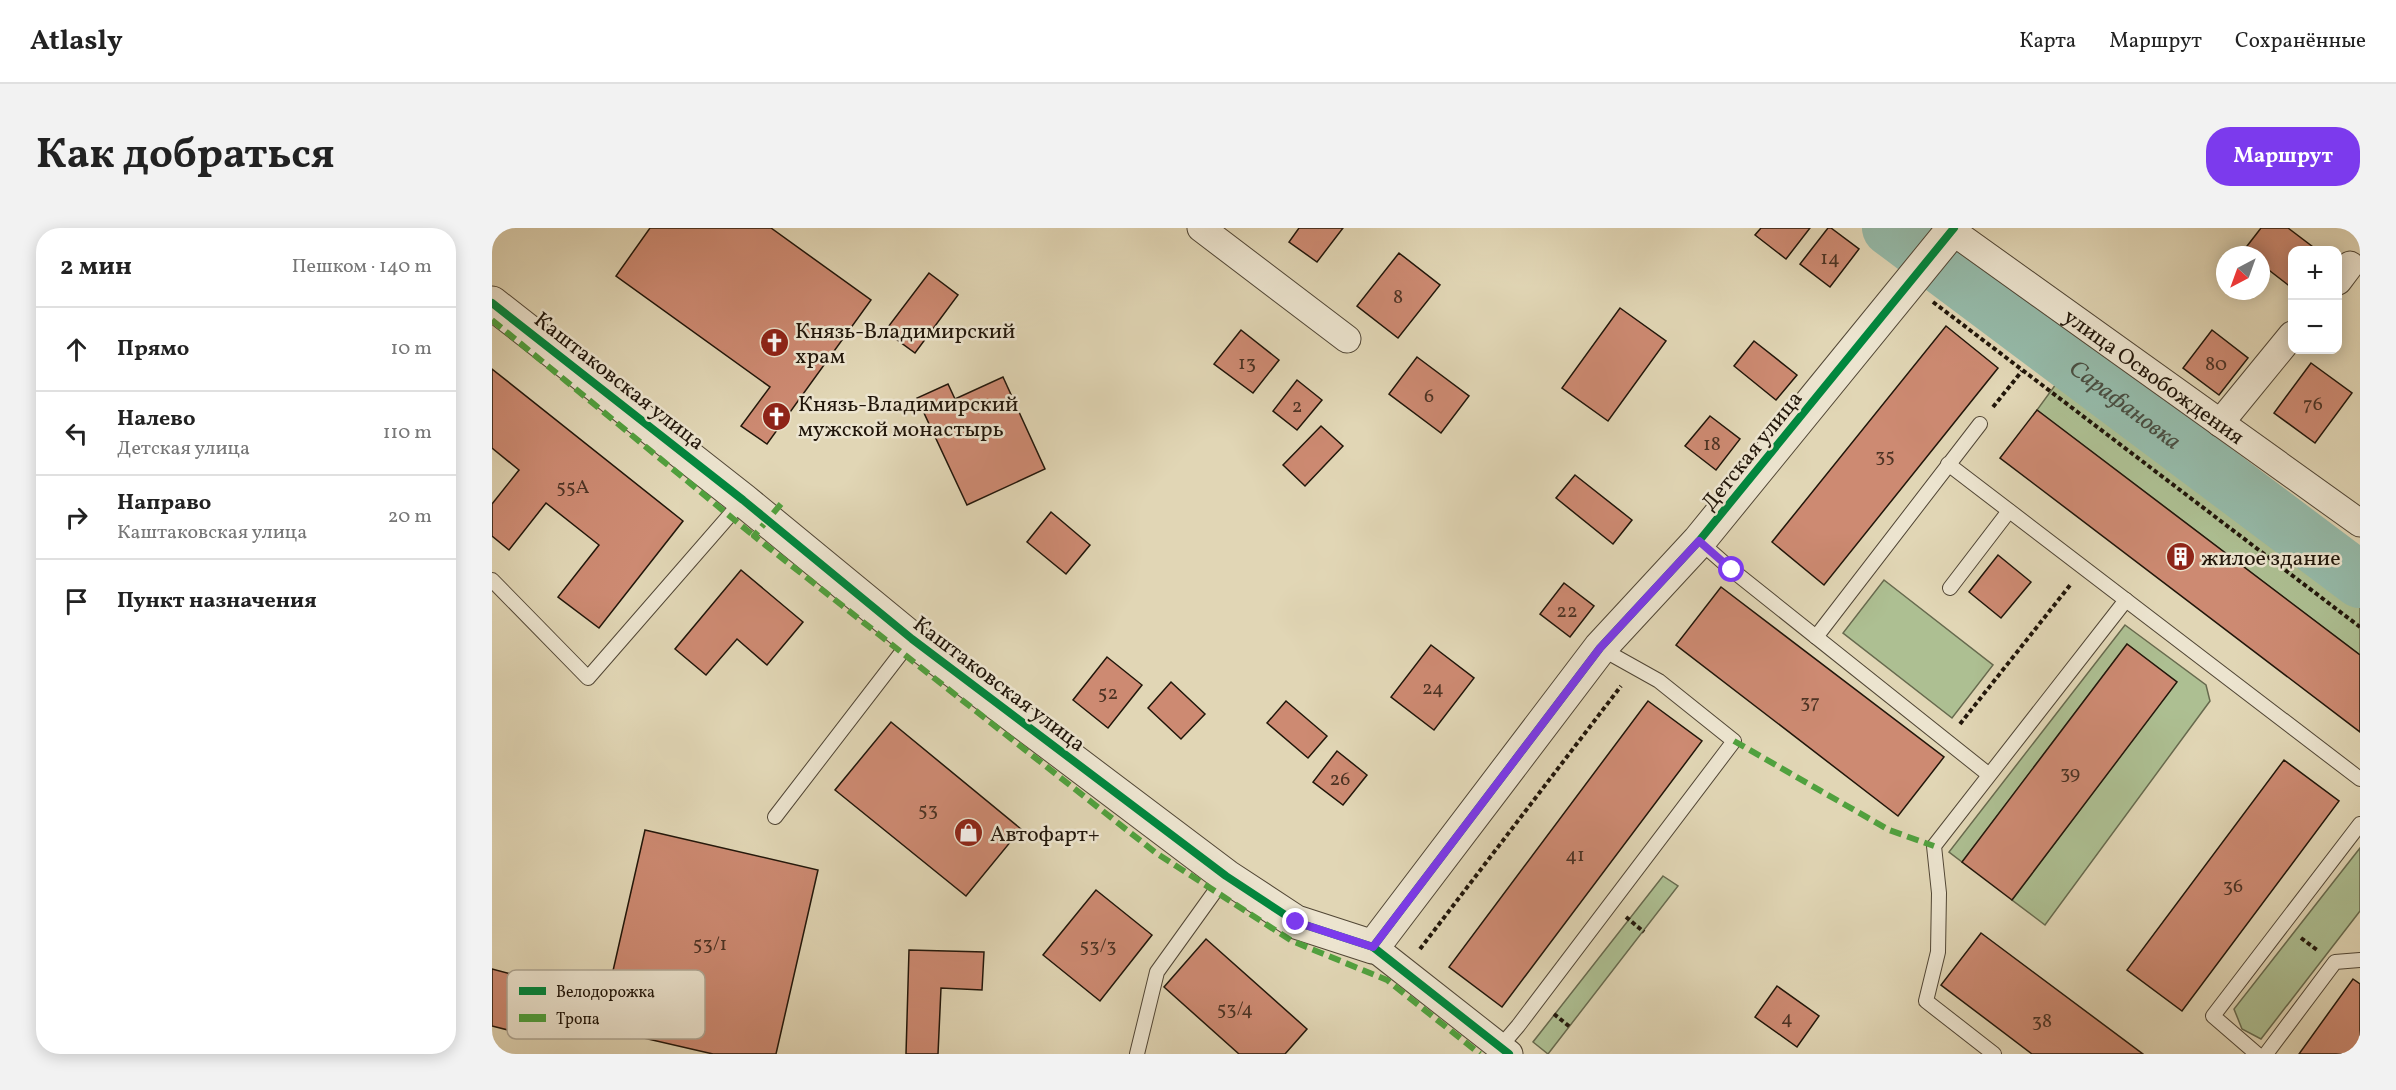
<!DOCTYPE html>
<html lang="ru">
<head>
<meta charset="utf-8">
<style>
	:root { --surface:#fff; --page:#f2f2f2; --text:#222; --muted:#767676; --line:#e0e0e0; --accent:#7c3aed }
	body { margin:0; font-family:Vollkorn,serif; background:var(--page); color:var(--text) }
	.controls { position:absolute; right:18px; top:18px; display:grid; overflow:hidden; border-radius:12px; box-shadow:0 3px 15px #0003 }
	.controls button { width:54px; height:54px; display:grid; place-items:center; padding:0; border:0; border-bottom:2px solid var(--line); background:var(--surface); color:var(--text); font:30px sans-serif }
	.compass { position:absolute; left:1724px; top:18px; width:54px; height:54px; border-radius:50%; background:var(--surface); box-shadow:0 3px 15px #0003; rotate:221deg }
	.stop { position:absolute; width:18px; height:18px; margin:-14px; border:4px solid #7c3aed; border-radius:50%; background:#fff }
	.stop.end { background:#7c3aed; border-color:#fff; box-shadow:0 2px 6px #0008 }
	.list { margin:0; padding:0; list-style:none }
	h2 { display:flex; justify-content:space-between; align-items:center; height:78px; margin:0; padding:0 24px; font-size:26px }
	h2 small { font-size:20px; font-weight:400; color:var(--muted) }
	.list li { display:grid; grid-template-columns:39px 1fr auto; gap:18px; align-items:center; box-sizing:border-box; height:84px; padding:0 24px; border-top:2px solid var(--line) }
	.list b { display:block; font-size:22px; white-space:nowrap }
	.list p { margin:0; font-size:20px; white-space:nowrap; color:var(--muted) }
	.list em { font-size:20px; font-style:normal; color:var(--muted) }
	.icon { flex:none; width:33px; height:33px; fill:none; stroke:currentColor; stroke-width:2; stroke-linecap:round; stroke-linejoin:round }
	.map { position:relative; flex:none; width:1868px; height:826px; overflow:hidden; border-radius:24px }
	header { display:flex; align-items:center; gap:36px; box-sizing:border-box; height:84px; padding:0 30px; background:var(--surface); border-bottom:2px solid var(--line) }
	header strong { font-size:28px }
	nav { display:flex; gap:33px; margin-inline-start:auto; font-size:21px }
	.intro { display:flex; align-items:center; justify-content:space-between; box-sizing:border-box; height:144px; padding:0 36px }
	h1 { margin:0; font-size:42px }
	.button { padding:15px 27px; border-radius:24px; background:var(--accent); color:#fff; font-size:21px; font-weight:700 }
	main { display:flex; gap:36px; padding:0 36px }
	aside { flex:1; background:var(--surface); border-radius:24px; box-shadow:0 3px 15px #0003 }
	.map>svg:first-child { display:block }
	.green { fill:#adbf92; stroke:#676a4e; stroke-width:1.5 }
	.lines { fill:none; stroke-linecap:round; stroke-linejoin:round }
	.river { stroke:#95baa9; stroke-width:56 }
	.building { fill:#cd8a72; stroke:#21160a; stroke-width:1.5 }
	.service-casing { stroke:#514635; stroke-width:16 }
	.minor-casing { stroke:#514635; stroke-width:29 }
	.tertiary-casing { stroke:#514635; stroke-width:35 }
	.path { stroke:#21160a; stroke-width:4; stroke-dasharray:4.5 3; stroke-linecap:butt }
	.service { stroke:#ece4cf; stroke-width:14 }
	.minor { stroke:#ece4cf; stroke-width:27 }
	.tertiary { stroke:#ece4cf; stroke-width:33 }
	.quiet { stroke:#50a13e; stroke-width:6; stroke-dasharray:12 6; stroke-linecap:butt }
	.cycleway-casing { stroke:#ece4cf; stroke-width:11 }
	.cycleway { stroke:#00873e; stroke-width:8 }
	.route { stroke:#7c3aed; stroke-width:8 }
	.labels { text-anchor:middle; stroke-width:5; stroke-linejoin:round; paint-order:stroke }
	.number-label { font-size:20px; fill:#4c3324 }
	.poi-label { font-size:22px; fill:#21160a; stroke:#ece4cf; text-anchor:start }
	.street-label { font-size:22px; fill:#21160a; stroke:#ece4cf }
	.water-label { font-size:24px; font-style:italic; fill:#4a4f42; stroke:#ece4cf }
	.key { fill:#ece4cf; stroke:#afa694; stroke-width:1.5 }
	.key-label { font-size:16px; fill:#21160a }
</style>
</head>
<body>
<header>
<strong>Atlasly</strong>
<nav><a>Карта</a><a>Маршрут</a><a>Сохранённые</a></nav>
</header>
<div class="intro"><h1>Как добраться</h1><a class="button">Маршрут</a></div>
<main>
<aside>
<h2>2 мин<small>Пешком · 140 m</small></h2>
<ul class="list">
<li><svg class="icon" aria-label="ahead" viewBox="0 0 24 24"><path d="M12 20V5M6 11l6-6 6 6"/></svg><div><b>Прямо</b></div><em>10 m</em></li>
<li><svg class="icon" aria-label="left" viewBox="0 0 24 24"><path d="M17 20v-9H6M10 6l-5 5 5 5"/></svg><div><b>Налево</b><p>Детская улица</p></div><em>110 m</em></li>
<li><svg class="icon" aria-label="right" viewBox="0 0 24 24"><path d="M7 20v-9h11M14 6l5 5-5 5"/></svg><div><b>Направо</b><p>Каштаковская улица</p></div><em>20 m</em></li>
<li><svg class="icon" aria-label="arrive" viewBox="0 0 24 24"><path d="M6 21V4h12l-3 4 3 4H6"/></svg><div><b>Пункт назначения</b></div></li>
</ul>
</aside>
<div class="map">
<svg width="1868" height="826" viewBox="0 0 1868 826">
	<rect width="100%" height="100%" fill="#e1d6b5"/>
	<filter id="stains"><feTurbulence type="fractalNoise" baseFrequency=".00333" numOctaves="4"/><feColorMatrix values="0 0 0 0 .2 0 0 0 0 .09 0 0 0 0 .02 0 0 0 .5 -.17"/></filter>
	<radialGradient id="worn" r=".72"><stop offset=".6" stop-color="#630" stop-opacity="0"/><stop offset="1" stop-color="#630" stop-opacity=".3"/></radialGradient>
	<g class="green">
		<path d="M1572,145L1868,360V427L1545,182Z"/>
		<path d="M1392,352L1501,437L1460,490L1351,405Z"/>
		<path d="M1633,397L1714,457L1718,473L1553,697L1520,672L1684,454L1635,416L1470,634L1457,624Z"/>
		<path d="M1868,620V683L1769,811L1750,801L1742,781Z"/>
		<path d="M1171,648L1186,658L1056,826L1041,814Z"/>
	</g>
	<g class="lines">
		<path class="river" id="s1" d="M1398,0L1868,352"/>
	</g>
	<g class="building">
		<path d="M158,0H279L379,72L275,216L249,198L278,159L124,48Z"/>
		<path d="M807,0H851L825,34L797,14Z"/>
		<path d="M1269,0H1318L1294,31L1263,7Z"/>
		<path d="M1336,0H1339L1367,21L1338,59L1308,36Z"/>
		<path d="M1769,0H1796L1825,22H1800V60L1769,36V27H1758L1752,22Z"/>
		<path d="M907,25L948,57L906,110L865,78Z"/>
		<path d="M437,45L466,67L423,125L393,103Z"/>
		<path d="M1128,80L1174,113L1116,193L1070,160Z"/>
		<path d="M1454,98L1506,140L1332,357L1280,314Z"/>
		<path d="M749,102L787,132L761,165L722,136Z"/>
		<path d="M1720,102L1756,130L1727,167L1691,140Z"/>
		<path d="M1262,113L1305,147L1284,172L1242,138Z"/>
		<path d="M925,129L977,168L949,205L897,166Z"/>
		<path d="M1819,135L1860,165L1823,215L1782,185Z"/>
		<path d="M0,141L191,293L107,400L66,369L107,317L54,275L17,322L0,308V276L27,242L0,220Z"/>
		<path d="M511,149L553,241L475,277L425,170L456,156L463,171Z"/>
		<path d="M805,152L830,172L805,202L781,183Z"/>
		<path d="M1545,182L1868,427V504L1508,230Z"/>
		<path d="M1218,188L1248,211L1224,242L1193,218Z"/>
		<path d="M829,198L851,218L813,258L791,237Z"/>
		<path d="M1083,247L1140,292L1121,316L1064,270Z"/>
		<path d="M559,284L598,317L574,346L535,314Z"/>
		<path d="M1506,327L1539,354L1509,390L1477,364Z"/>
		<path d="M249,342L311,394L275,437L245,411L214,447L183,421Z"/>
		<path d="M1072,355L1102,378L1078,409L1048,386Z"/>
		<path d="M1229,359L1452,529L1406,588L1184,417Z"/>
		<path d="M1635,416L1685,454L1520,672L1470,634Z"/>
		<path d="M939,417L982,450L942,502L899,469Z"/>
		<path d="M615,429L650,457L616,500L581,472Z"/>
		<path d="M679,454L713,486L689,511L656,480Z"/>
		<path d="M794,473L835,508L816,530L775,495Z"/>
		<path d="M1156,473L1210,513L1010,779L957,739Z"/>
		<path d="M399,494L529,601L474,668L343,562Z"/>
		<path d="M845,523L875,547L851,577L821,554Z"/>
		<path d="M1792,532L1847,573L1690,783L1635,742Z"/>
		<path d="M153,602L326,642L284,826H221L108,800Z"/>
		<path d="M604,662L660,707L608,773L551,727Z"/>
		<path d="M1489,705L1651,826H1540L1449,757Z"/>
		<path d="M714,711L815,801L793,826H747L672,759Z"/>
		<path d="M417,722L492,724L490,762L449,760L446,826H414Z"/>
		<path d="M0,741L30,749L16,802L0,798Z"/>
		<path d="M1861,751L1868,756V826H1807Z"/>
		<path d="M1285,758L1327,788L1305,819L1263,789Z"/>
	</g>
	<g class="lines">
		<defs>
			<g id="service">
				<path d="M1456,236L1868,551"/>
				<path d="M1207,313L1240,342L1496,546"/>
				<path d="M0,352L96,450L251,272"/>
				<path d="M1458,360L1517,283"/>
				<path d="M1324,409L1488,196"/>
				<path d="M283,589L420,411"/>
				<path d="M1008,819L1026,798L1242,513L1167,453L1108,420"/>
				<path d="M645,826L665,744L734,648"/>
				<path d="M1502,826L1434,773L1446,724L1447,665L1442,618L1634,372"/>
				<path d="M1765,826L1721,788L1868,596"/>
				<path d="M1774,826L1843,734L1868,732"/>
			</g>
			<g id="minor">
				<path d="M709,0L855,111"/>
				<path id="s2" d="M1456,0L1868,295"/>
				<path d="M1846,53L1858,37"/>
				<path d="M1728,195L1800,107"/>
				<path d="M881,719L1017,826"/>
			</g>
			<path id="tertiary" d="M0,75L251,272L420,411L734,648L804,694L881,719L1108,420L1207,313L1462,0"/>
		</defs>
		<use href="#service" class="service-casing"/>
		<use href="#minor" class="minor-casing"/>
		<use href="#tertiary" class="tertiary-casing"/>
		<g class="path">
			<path d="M1441,74L1868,399"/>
			<path d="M1501,179L1530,143"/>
			<path d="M1468,496L1579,356"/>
			<path d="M1134,689L1152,704"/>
			<path d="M1809,710L1825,722"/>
			<path d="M928,721L1129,458"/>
			<path d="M1062,786L1078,799"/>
		</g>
		<use href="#service" class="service"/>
		<use href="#minor" class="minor"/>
		<use href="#tertiary" class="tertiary"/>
		<g class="quiet">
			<path d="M0,92L262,308"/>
			<path d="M289,276L262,308L664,625L800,713L895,752L988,826"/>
			<path d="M1242,513L1397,602L1442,618"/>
		</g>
		<defs>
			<g id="cycleway">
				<path d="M0,75L251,272L420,411L734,648L804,694L881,719L1017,826"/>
				<path d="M881,719L1108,420L1207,313L1462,0"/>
			</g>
		</defs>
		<use href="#cycleway" class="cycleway-casing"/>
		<use href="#cycleway" class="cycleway"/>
	</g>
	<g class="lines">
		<path class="route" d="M804,694L881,719L1108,420L1207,313L1240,342"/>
	</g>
	<defs>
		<symbol id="church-disc" viewBox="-11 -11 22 22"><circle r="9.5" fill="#8f2418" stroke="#ece4cf"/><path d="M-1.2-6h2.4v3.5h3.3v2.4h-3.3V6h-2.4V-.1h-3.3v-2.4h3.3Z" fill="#fff"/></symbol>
		<symbol id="building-disc" viewBox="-11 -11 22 22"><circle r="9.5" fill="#8f2418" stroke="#ece4cf"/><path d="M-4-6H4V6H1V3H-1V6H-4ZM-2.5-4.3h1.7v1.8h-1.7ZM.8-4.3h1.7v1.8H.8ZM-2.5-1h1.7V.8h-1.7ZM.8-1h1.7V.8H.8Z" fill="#fff"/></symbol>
		<symbol id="shop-disc" viewBox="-11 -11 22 22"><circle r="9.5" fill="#8f2418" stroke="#ece4cf"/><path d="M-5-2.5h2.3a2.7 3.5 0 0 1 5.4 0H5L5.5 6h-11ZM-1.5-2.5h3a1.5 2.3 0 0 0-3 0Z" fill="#fff"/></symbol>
	</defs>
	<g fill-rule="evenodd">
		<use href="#church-disc" x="266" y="98" width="33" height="33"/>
		<use href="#church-disc" x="268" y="172" width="33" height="33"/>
		<use href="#building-disc" x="1672" y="312" width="33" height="33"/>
		<use href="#shop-disc" x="460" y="588" width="33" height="33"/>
	</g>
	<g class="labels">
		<g class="number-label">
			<text x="1338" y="36">14</text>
			<text x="906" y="75">8</text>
			<text x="755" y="141">13</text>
			<text x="1724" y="142">80</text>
			<text x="937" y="174">6</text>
			<text x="1821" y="182">76</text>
			<text x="805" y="184">2</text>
			<text x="1220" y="222">18</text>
			<text x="1393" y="234">35</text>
			<text x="81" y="265">55А</text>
			<text x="1075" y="389">22</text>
			<text x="941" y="466">24</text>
			<text x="616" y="471">52</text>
			<text x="1318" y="480">37</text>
			<text x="1578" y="551">39</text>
			<text x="848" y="557">26</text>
			<text x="436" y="588">53</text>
			<text x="1083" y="633">41</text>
			<text x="1741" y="664">36</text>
			<text x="218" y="722">53/1</text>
			<text x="606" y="724">53/3</text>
			<text x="743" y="787">53/4</text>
			<text x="1295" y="796">4</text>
			<text x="1550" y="799">38</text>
		</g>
		<g class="poi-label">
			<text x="303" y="110">Князь-Владимирский<tspan x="303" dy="25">храм</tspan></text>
			<text x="306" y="183">Князь-Владимирский<tspan x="306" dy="25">мужской монастырь</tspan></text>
			<text x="1709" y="337">жилое здание</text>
			<text x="498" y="613">Автофарт+</text>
		</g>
		<g class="street-label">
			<text dy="8" stroke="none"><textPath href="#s2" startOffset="254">улица Освобождения</textPath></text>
			<text transform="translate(128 152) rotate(38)" y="8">Каштаковская улица</text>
			<text transform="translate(1259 222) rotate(-51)" y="8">Детская улица</text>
			<text transform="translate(508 455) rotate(37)" y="8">Каштаковская улица</text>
		</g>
		<g class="water-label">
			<text dy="8" stroke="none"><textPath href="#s1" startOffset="294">Сарафановка</textPath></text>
		</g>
	</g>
	<rect x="15" y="742" width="198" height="69" rx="9" class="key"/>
	<rect x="27" y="759" width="27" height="8" fill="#00873e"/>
	<rect x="27" y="786" width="27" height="8" fill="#50a13e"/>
	<g class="key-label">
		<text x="64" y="769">Велодорожка</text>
		<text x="64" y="796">Тропа</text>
	</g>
	<rect width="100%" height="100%" filter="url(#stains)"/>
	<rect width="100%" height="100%" fill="url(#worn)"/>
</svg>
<div class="controls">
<button>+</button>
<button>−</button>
</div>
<svg class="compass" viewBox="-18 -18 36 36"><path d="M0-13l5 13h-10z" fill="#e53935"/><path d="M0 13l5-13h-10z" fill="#767676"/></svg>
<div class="stop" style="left:1240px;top:342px"></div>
<div class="stop end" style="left:804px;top:694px"></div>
</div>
</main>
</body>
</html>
